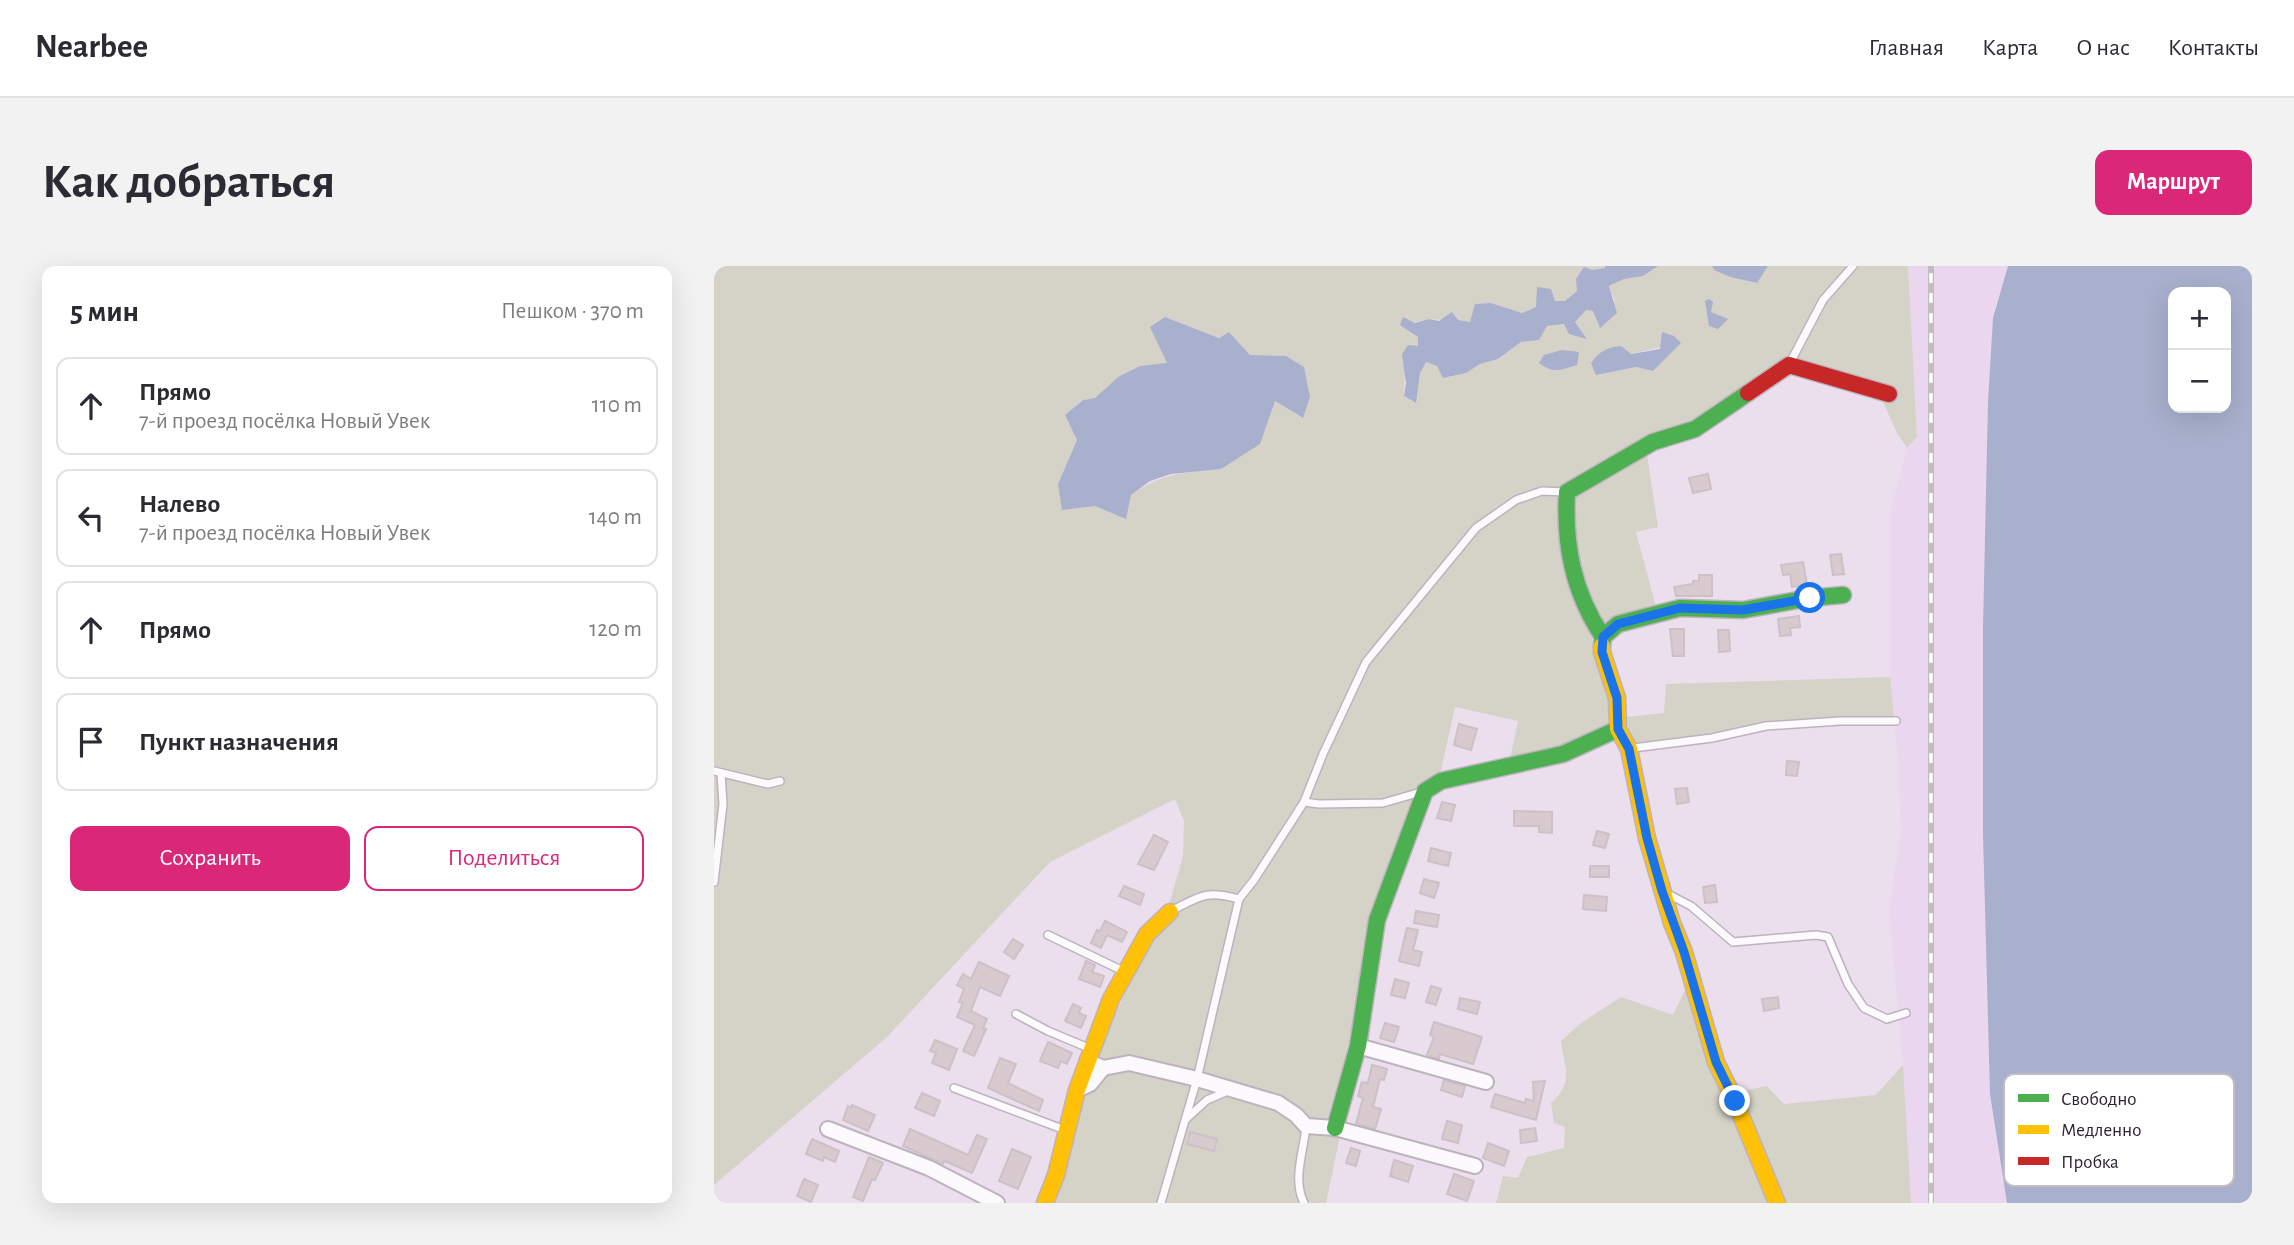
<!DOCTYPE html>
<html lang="ru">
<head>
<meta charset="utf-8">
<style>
	:root { --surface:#fff; --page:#f2f2f3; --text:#2b2b33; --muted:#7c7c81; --line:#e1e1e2; --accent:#db2777 }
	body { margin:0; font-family:"Alegreya Sans",sans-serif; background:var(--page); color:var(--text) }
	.controls { position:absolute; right:21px; top:21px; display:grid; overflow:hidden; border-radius:14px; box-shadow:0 7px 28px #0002 }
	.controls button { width:63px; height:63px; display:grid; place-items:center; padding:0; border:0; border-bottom:2px solid var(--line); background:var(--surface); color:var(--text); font:35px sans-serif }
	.stop { position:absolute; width:21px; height:21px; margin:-16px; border:5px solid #1a73e8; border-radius:50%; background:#fff }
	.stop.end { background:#1a73e8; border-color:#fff; box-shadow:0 2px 7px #0008 }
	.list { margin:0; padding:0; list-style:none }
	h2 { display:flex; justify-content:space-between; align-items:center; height:91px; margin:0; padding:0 28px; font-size:30px }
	h2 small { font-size:23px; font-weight:400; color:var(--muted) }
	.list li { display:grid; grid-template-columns:46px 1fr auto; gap:21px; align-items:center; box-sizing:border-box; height:98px; margin:0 14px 14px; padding:0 14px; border:2px solid var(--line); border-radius:14px }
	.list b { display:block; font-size:26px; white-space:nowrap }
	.list p { margin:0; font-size:23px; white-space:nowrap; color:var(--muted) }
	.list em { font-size:23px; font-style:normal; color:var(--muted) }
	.actions { display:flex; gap:14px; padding:21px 28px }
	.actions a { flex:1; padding:16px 0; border:2px solid var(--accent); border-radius:14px; text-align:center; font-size:24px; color:var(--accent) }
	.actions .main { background:var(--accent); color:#fff }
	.icon { flex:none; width:38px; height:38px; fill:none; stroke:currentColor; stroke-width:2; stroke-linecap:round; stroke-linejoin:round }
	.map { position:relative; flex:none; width:1538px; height:937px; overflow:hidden; border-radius:14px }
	header { display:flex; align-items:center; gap:42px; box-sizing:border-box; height:98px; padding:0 35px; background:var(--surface); border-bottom:2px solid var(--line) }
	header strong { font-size:33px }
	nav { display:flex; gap:38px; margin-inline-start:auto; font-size:24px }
	.intro { display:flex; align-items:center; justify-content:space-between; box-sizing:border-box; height:168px; padding:0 42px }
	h1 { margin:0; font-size:49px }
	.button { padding:18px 32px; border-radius:14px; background:var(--accent); color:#fff; font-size:24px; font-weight:700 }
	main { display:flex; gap:42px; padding:0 42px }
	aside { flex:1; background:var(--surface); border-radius:14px; box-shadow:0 7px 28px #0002 }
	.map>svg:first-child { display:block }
	.built { fill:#ebd6ef }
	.green { fill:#d5d2c7; fill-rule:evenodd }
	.water { fill:#a8b0cd; fill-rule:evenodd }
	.building { fill:#d8cacf; stroke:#cdc0c6; stroke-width:2 }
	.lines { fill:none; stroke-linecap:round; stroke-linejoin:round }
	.lane-casing { stroke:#bdb3bf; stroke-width:10 }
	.street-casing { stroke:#bdb3bf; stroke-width:18 }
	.fast-casing { stroke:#bdb3bf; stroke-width:19 }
	.slow-casing { stroke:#bdb3bf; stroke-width:19 }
	.jam-casing { stroke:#bdb3bf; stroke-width:19 }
	.lane { stroke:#fcfafc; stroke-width:7 }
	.street { stroke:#fcfafc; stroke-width:14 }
	.fast { stroke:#4caf50; stroke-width:16 }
	.slow { stroke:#ffc107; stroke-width:16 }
	.jam { stroke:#c62828; stroke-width:16 }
	.rail-casing { stroke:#c0bdc1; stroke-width:6 }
	.rail { stroke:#fff; stroke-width:3.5; stroke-dasharray:10; stroke-linecap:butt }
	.route { stroke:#1a73e8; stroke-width:9 }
	.key { fill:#fff; stroke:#c0bdc0; stroke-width:2 }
	.key-label { font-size:19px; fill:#2c242e }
</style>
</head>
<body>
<header>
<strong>Nearbee</strong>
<nav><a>Главная</a><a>Карта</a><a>О нас</a><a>Контакты</a></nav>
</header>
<div class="intro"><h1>Как добраться</h1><a class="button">Маршрут</a></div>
<main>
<aside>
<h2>5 мин<small>Пешком · 370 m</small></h2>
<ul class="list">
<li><svg class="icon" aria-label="ahead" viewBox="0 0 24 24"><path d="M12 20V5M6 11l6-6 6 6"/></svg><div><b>Прямо</b><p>7-й проезд посёлка Новый Увек</p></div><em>110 m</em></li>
<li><svg class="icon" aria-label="left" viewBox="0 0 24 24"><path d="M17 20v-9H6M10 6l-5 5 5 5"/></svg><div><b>Налево</b><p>7-й проезд посёлка Новый Увек</p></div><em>140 m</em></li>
<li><svg class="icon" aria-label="ahead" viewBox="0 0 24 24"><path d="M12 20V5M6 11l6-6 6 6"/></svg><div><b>Прямо</b></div><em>120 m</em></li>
<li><svg class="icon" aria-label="arrive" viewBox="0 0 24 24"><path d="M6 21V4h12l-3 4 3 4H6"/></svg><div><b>Пункт назначения</b></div></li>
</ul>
<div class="actions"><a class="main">Сохранить</a><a>Поделиться</a></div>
</aside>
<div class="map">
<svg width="1538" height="937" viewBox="0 0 1538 937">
	<rect width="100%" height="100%" fill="#ebdeed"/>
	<path class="built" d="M1194,0H1294L1279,52L1274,135L1269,361L1276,828L1293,937H1197L1189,799L1175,644L1187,566L1183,481L1176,411V247L1193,182L1203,171Z"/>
	<g class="green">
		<path d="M0,0H891V2L878,4L863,25L851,35H841L808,47L777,37L761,38L757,56L715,53L686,59L704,71V81L691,103L690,130L701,137L706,107L711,96L723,100L730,112L752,107L766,98L784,93L807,76L825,74L833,60L850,58L872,71L861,56L872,43L879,45L886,61L901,35L895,20L910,13L929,10L943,0H998L1000,4L1016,11L1042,17L1054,0H1194L1203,171L1193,182L1183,167L1166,129L1083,107L979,160L855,218L871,352L898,432L893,464L795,497L804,455L741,441L726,509L708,521L613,856H598L568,834L493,808L455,802L389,796L382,793V786L455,639L469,590L470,555L461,533L336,596L173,771L0,919ZM451,51L505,72L515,66L536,89L572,90L588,152L561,135L507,203C469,207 450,206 417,229L411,252L381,240L344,218L363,174L352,149L368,134L381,132L404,111L453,97ZM966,77L939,105L922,101L882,109L907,80L916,88Z"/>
		<path d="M933,188L944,261L922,266L942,341L885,358L858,289L860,228Z"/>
		<path d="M1176,411L1180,451L1052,456L999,470L917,478L913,451L950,447L952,418Z"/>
		<path d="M973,720L1008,794L1028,825L1053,820L1070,838L1162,829L1189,799L1197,937H782L789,910L804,912L813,891L850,882L851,861L840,857L837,837C860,816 851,804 847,775L867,757L907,731L959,749Z"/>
		<path d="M410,802L488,818L557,841L599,867L626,870L612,937H337L364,839L392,807Z"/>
	</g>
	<g class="water">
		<path d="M891,0H944L929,10L910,13L895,20L903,47L886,62L879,45L872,44L861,56L873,73L855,68L850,58L833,60L825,74L807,76L784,93L766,98L752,107L729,112L723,100L712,96L706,107L702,137L690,130L692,117L688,88L694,79L704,80V71L686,59L689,51L701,57L715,53L725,55L738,46L744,54L756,56L761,38L777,37L808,47L822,41L823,21L837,23L841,35H851L863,25L862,13L870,1L878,4L891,2Z"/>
		<path d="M998,0H1054L1043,17L1016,11L1000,4Z"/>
		<path d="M1294,0H1538V937H1293L1276,828L1269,568V361L1274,135L1279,52ZM1459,26H1512V142H1459Z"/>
		<path d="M995,33L999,36L997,46L1014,53L1004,63L995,60L991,35Z"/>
		<path d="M451,51L505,72L515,66L536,89L572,90L590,101L596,131L589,152L561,135L546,178L507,203L457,208L436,215L417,229L412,253L381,240L348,244L344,218L363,174L351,149L369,134L381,132L404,111L426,100L453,97L436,61Z"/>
		<path d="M948,66L960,70L967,77L939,105L922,101L882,109L877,97C886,85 893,81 907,80L917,88L946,83Z"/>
		<path d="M848,84L865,86L863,99C846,104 840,108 825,97L830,89Z"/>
	</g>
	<g class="building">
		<path d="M994,208L997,223L979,227L975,212Z"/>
		<path d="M1127,288L1130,308L1119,309L1116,289Z"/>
		<path d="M1089,296L1093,319L1078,321L1076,308L1069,309L1067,299Z"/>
		<path d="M985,309H998V330H962L960,321L979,318V315H985Z"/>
		<path d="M1085,350L1086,361L1076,362L1077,369L1066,370L1064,353Z"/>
		<path d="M956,363H970V390H959Z"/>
		<path d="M1004,364H1015L1016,385L1005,386Z"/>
		<path d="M745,458L763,463L757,484L740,479Z"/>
		<path d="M1073,495L1085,496L1083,510L1072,509Z"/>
		<path d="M973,522L975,536L963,538L961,523Z"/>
		<path d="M728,536L741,539L737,555L723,552Z"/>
		<path d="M800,545L838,546V567L825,566V560H800Z"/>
		<path d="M883,565L895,568L891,582L879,579Z"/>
		<path d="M440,569L454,576L440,604L424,598Z"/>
		<path d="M717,582L737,587L734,600L714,595Z"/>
		<rect x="876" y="600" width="19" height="11"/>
		<path d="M710,613L725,617L720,632L706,627Z"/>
		<path d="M1001,619L1003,636L991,637L989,621Z"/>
		<path d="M410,620L430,628L426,639L405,630Z"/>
		<path d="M870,629L893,631L892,645L869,643Z"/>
		<path d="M702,645L725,649L723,661L700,657Z"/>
		<path d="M391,655L413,666L408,676L393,669L387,682L377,677L383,664L386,665Z"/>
		<path d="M693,662L704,664L699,684L708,686L705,700L685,695Z"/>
		<path d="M299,673L309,679L300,693L290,686Z"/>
		<path d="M372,695L381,699L378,706L390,710L386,721L365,713Z"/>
		<path d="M265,696L295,710L286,730L266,721L257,745L273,753L269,762L272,763L260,790L249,785L261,759L243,751L249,737L245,736L250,723L243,719L249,708L257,713Z"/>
		<path d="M681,713L695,717L691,732L677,729Z"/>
		<path d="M717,720L727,723L722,739L712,736Z"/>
		<path d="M1064,731L1065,742L1050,745L1048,733Z"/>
		<path d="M746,732L766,736L763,748L744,743Z"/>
		<path d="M359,738L367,742L365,747L372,750L367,762L351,755Z"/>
		<path d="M720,756L768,771L759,798L726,788L725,793L713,789L720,771L716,769Z"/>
		<path d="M671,757L685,761L680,776L666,772Z"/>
		<path d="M221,774L243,783L235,804L218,797L222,787L216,785Z"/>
		<path d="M334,776L358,787L353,798L347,795L344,802L326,795Z"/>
		<path d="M286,792L302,798L294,817L329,834L325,845L274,822Z"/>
		<path d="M658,799L673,803L670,814L666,813L659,841L667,843L661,863L642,858L649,832L644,830L647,818L648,816L654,817Z"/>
		<path d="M730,814L751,820L748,831L727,824Z"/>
		<path d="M831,815L822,854L777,841L781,828L811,837L812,833L820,835L819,816Z"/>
		<path d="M208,827L226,835L220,850L201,842Z"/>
		<path d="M138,839L161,849L154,865L129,854L134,840L137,842Z"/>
		<path d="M733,855L748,859L744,877L728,873Z"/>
		<path d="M821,862L823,875L807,877L806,864Z"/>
		<path d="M196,863L254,889L263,869L273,873L258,907L233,896L230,895L229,898L189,880Z"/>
		<path d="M476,866L503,873L500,885L473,878Z"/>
		<path d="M98,873L125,885L121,896L110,891L109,895L92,888Z"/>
		<path d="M774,877L795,885L790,900L769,892Z"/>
		<path d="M637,882L646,885L642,900L632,897Z"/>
		<path d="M298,883L317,891L304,923L285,915Z"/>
		<path d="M155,891L169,897L161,914L158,913L149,935L139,931Z"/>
		<path d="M680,894L699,900L694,916L676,910Z"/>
		<path d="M740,908L760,915L753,935L733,928Z"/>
		<path d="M90,913L104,919L97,936L83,930Z"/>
	</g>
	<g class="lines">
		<defs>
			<g id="lane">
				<path d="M1077,95L1109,34L1139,0"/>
				<path d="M919,482L998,472L1052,460L1126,455H1182"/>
				<path d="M0,505L54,518L66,515"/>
				<path d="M590,536L605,538L669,537L707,526"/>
				<path d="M0,616L9,538L7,507"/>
				<path d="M954,628L977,640L1019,676L1102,669L1114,671L1134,718L1150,742L1173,753L1192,747"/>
				<path d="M457,645C487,630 491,624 525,633"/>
				<path d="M334,669L409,705"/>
				<path d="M302,748L334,765L377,783"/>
				<path d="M240,822L351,864"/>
				<path d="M472,853L493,834L514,825"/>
				<path d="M447,937L483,813L525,633L540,614L590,536L609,488L652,396L762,262L802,234L828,225L851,226"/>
				<path d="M590,937C578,913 590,885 592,860"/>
			</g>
			<g id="street">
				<path d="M644,780L772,816"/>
				<path d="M373,795L389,802L415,797L483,813L564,837L582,849L592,860L621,862L761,900"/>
				<path d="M363,824L376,818L389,802"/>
				<path d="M114,863L215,902L283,937"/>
			</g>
			<g id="fast">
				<path d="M889,371C859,326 850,279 853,226L939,176L981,163L1034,127"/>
				<path d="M888,380L889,371L904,358L966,342L1029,344L1095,332L1129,329"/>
				<path d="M621,862L644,780L663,654L711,525L727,515L849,488L904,463"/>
			</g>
			<g id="slow">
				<path d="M888,380V386L903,432L904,463L915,483L933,572L958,657L970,686L1002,796L1021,835L1063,937"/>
				<path d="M331,937L342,909L363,824L397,733L433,668L456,646"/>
			</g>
			<path id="jam" d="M1034,127L1075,99L1175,128"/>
		</defs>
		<use href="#lane" class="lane-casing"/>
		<use href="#street" class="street-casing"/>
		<use href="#fast" class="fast-casing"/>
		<use href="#slow" class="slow-casing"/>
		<use href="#jam" class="jam-casing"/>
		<use href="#lane" class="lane"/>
		<use href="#street" class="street"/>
		<use href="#fast" class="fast"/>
		<use href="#slow" class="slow"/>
		<use href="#jam" class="jam"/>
		<defs>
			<path id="rail" d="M1217,937V0"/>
		</defs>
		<use href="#rail" class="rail-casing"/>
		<use href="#rail" class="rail"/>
	</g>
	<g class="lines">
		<path class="route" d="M1021,835L1002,796L970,686L948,625L933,572L915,483L904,463L903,432L888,386L889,371L904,358L966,342L1029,344L1096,332"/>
	</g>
	<rect x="1290" y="808" width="230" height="112" rx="10" class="key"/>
	<rect x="1304" y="828" width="31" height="8" fill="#4caf50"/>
	<rect x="1304" y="859" width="31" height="9" fill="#ffc107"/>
	<rect x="1304" y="891" width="31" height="8" fill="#c62828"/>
	<g class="key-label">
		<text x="1347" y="839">Свободно</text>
		<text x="1347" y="870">Медленно</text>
		<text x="1347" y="902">Пробка</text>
	</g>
</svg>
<div class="controls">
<button>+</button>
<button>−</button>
</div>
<div class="stop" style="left:1096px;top:332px"></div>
<div class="stop end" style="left:1021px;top:835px"></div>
</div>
</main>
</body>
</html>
